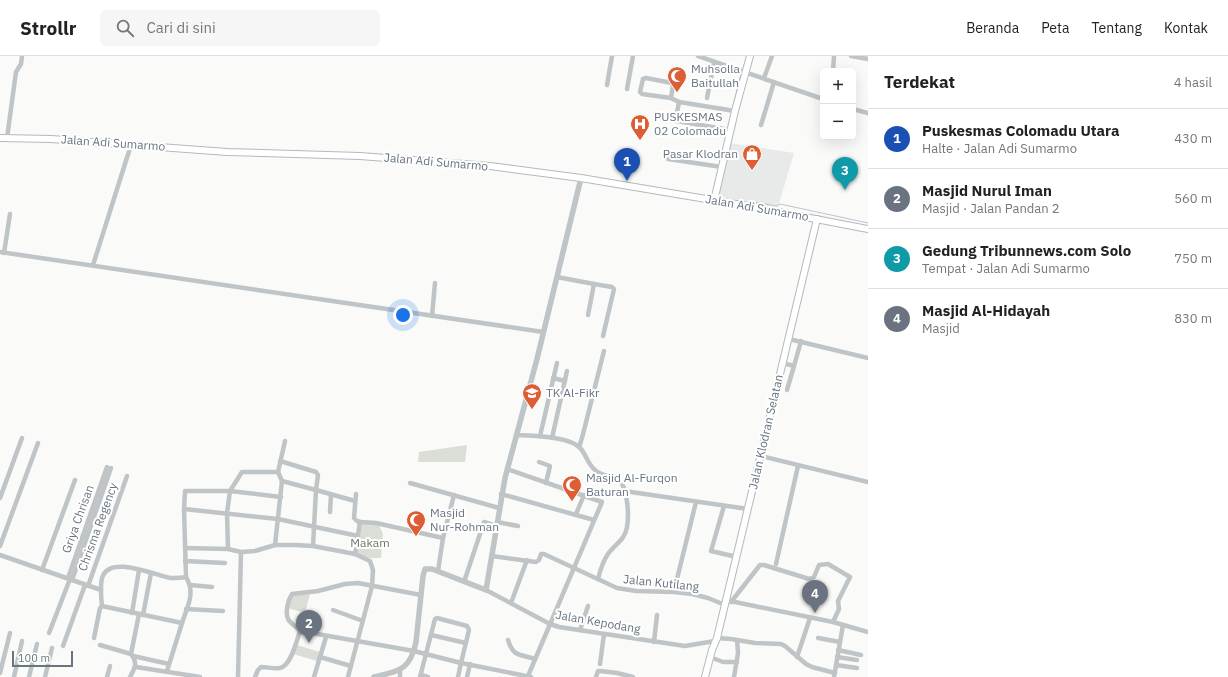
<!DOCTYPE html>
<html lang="id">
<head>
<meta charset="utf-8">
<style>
	:root { --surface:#fff; --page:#f6f6f6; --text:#222; --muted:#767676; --line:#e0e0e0; --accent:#dd5e35 }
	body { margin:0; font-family:"IBM Plex Sans",sans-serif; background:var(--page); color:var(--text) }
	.controls { position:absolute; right:12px; top:12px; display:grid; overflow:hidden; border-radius:6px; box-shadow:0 4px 16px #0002 }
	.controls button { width:36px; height:36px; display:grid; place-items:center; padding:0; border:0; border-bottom:1px solid var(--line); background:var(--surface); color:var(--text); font:20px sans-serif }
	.scale { position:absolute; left:12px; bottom:10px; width:61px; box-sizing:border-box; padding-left:4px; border:2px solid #667581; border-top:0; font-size:11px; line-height:14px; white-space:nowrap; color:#667581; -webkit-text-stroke:3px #fff; paint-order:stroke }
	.you { position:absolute; left:403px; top:259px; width:14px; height:14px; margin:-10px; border:3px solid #fff; border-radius:50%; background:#1a73e8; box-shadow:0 0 0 6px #1a73e833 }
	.badge { display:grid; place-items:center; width:26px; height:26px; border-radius:50%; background:var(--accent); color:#fff; font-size:13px; font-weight:700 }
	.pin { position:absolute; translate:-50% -33px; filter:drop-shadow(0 1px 2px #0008) }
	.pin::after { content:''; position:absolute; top:21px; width:14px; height:12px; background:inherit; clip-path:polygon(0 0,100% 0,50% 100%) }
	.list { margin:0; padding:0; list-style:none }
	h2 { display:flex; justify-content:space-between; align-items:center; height:52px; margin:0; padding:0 16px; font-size:17px }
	h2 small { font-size:13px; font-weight:400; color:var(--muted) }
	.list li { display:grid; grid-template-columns:26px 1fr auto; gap:12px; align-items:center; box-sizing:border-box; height:60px; padding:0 16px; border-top:1px solid var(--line) }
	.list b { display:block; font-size:15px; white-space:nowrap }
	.list p { margin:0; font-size:13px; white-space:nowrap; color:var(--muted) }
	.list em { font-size:13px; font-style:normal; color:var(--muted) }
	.icon { flex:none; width:22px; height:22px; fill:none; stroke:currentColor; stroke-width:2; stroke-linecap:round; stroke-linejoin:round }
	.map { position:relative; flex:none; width:868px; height:621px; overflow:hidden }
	header { display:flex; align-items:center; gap:24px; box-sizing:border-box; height:56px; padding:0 20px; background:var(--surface); border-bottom:1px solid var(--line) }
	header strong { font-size:19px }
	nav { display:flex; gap:22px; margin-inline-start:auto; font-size:14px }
	.search { width:280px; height:36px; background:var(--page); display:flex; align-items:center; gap:10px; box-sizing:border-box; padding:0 14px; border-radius:6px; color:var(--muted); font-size:15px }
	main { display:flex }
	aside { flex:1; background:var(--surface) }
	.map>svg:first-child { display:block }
	.built { fill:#e8e9e9 }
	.green { fill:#daded7 }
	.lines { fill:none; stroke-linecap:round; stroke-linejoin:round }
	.stream { stroke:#bbc5ca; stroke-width:1 }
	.secondary-casing { stroke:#b4b9be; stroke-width:8 }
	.minor { stroke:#bfc4c7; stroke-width:4.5 }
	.tertiary { stroke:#bfc4c7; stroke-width:5.5 }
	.secondary { stroke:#fff; stroke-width:6 }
	.labels { text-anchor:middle; stroke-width:4; stroke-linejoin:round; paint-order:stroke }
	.poi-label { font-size:12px; fill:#667581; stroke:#fff; text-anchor:start }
	.street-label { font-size:12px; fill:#667581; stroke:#fff }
	.park-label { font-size:12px; fill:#687a65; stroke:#fff }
</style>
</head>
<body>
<header>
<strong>Strollr</strong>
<div class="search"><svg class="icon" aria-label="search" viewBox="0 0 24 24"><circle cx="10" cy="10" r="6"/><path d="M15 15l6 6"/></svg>Cari di sini</div>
<nav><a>Beranda</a><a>Peta</a><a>Tentang</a><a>Kontak</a></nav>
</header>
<main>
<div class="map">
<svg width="868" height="621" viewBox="0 0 868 621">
	<rect width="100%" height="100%" fill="#fafaf8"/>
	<path class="built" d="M729,87L794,97L778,151L721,141L719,138Z"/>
	<g class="green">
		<path d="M467,389L465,406H418L419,396Z"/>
		<path d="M362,468L379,469L383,478L381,502H370L356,498Z"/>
		<path d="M310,538L305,557L288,552L292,540L295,539Z"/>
		<path d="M297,589L320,596L317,605L293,598Z"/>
	</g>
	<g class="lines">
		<g class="stream">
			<path d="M867,0H868"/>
			<path d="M743,13L747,0"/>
			<path d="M733,50L741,18"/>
			<path d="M753,146L777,150L780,148L868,167"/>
		</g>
		<defs>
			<g id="secondary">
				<path d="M0,82L51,83L227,96L360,100L490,110L581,122L748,150L868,173"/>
				<path d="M714,145L735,55L750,0"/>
				<path d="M705,621L712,594L717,582L817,163"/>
			</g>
		</defs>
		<use href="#secondary" class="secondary-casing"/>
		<g class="minor">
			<path d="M698,0L823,43"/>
			<path d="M851,0L868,3"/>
			<path d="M833,15L834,0"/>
			<path d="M764,22L772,0"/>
			<path d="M607,29L612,0"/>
			<path d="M627,33L633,0"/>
			<path d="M671,42L673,29L672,27L646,22L643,23L640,36L642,38L671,42L679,46L735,55"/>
			<path d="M707,42L714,6"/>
			<path d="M679,46L676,62L677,65L730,74"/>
			<path d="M853,53L868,57"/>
			<path d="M761,69L774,26"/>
			<path d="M7,82L16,16L21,8L22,0"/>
			<path d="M668,103L722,111"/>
			<path d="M0,196L543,276"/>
			<path d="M4,197L10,158"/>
			<path d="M93,209L131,89"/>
			<path d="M557,221L594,228L588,259"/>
			<path d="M594,228L612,231L614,233L603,280"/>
			<path d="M432,260L435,227"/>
			<path d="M789,283L868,302"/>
			<path d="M783,307L794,310L787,334"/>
			<path d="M794,310L801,285"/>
			<path d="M553,322L565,325"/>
			<path d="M516,379C532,380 571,380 581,393C586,399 588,408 594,413C601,421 612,419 619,424C628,432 629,460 627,471C625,484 615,488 608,498C603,505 600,515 598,523"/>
			<path d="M540,380L557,307"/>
			<path d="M552,382L567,315"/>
			<path d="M579,391L582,382L604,295"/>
			<path d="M761,400L868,426"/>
			<path d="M539,406L550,410L546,427"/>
			<path d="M507,413L602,446L528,620"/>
			<path d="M278,416L282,425L316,434L318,419L316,416L280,405"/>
			<path d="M410,427L499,452"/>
			<path d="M624,435L748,453"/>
			<path d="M356,438L354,462L357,465L360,466"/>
			<path d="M501,438L594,464"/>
			<path d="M0,442L22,382"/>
			<path d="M724,450L711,495L737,501"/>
			<path d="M184,453L278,463L358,480"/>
			<path d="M330,456L331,439"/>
			<path d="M576,458L584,439"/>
			<path d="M497,466L518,470"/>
			<path d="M275,489L282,425"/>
			<path d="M0,490L38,387"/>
			<path d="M313,490L316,434L355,445"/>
			<path d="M185,492L228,493L241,496L255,495L275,489H295L313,490L355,498"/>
			<path d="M228,493L227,457L230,435L281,441"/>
			<path d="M0,499L101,534"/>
			<path d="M492,500L536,506L539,504L541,498H544L617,532L636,535L674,536L692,538L708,542L725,549"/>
			<path d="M185,505L225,507"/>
			<path d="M776,508L798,410"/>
			<path d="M42,514L75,424"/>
			<path d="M438,515L443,482L454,439"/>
			<path d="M68,522L107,411"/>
			<path d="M72,524L111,412"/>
			<path d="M464,526L484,466L496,470"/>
			<path d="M190,529L212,531"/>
			<path d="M88,530L127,420"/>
			<path d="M675,531L696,446"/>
			<path d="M486,534L550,568L559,571L685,590L715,585"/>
			<path d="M730,545L833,566L868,576"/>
			<path d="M731,546L760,509H764L809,523L814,521L819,509L828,508L850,521L838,545L839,553L833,566"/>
			<path d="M511,547L527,504"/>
			<path d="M186,553L223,555"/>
			<path d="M333,554L363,565"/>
			<path d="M132,557L139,514"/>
			<path d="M143,559L151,517"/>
			<path d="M182,567C187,551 196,537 186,521"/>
			<path d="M580,574L588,550"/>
			<path d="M49,577L70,523"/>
			<path d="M431,579L466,587"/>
			<path d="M94,582L100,552L102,550"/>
			<path d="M717,582L731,583L755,587L781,588L785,590L806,608L812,611L835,617"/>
			<path d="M818,582L840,586"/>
			<path d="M508,584C513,601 520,598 535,603"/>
			<path d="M654,586L657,559"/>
			<path d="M100,589L131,598C138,607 135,612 130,621"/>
			<path d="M63,590L85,529"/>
			<path d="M838,594L861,599"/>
			<path d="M131,598L139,558"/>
			<path d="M133,600L169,608"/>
			<path d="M320,601L351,610"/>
			<path d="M710,601L723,606H737"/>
			<path d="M797,601L810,562"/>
			<path d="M837,601L857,604"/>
			<path d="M600,608L604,578"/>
			<path d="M836,609L857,612"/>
			<path d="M136,611L200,621"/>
			<path d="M400,614V621"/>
			<path d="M167,615L182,567L102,550C101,541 100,531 102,522C109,498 154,519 170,522C175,522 181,522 186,521L184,453L185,435H230L242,416H278L285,385"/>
			<path d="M0,617L10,577"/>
			<path d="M421,619L428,621"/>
			<path d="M14,621L22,585"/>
			<path d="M29,621L37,588"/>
			<path d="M45,621L52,592"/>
			<path d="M107,621L110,610"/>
			<path d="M238,621L241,496"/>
			<path d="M255,621L258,614L261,611C267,611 274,613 280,612C291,610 297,584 300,575"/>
			<path d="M314,621L326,581"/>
			<path d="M348,621L372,530L373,514L370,505L355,498L360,466L376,467L443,482"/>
			<path d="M420,621L435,563L437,562L467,570L469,574L461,607L414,595L300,575C297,571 291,568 288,563C285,556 288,544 292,538L318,535L345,528L358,527L421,539"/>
			<path d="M458,621L461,607L531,621"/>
			<path d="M467,621L470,608"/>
			<path d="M596,621L598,615H600L617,617L633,621"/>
			<path d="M734,621L738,597L737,584"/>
			<path d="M834,621L843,569"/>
		</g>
		<path class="tertiary" d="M374,621C398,615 410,615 416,586L423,520L425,513H432L486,534L505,422L537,303L581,122"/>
		<use href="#secondary" class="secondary"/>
	</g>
	<defs>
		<symbol id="mosque-pin" viewBox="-11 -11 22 30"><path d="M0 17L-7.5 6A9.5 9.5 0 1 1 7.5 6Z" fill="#dd5e35" stroke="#fff"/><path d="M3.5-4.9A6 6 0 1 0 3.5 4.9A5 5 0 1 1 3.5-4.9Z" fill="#fff"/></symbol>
		<symbol id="hospital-pin" viewBox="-11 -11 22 30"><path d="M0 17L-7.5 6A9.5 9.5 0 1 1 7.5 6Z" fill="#dd5e35" stroke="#fff"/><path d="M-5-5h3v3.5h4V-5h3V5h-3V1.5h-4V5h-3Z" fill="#fff"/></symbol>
		<symbol id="shop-pin" viewBox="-11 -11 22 30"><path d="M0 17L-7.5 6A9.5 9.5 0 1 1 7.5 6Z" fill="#dd5e35" stroke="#fff"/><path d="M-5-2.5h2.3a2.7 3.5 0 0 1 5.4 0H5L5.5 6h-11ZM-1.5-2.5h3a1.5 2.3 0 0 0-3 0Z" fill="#fff"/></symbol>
		<symbol id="school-pin" viewBox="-11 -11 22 30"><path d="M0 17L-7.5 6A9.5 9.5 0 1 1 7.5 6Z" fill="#dd5e35" stroke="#fff"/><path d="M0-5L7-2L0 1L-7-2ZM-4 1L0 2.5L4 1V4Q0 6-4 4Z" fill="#fff"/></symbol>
	</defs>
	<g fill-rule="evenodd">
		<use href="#mosque-pin" x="666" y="9" width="22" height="30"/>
		<use href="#hospital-pin" x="629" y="57" width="22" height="30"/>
		<use href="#shop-pin" x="741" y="87" width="22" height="30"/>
		<use href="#school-pin" x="521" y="326" width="22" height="30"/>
		<use href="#mosque-pin" x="561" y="418" width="22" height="30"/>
		<use href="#mosque-pin" x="405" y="453" width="22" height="30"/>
	</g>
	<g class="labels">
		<g class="poi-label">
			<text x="691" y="17">Muhsolla<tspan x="691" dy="14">Baitullah</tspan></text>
			<text x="654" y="65">PUSKESMAS<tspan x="654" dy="14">02 Colomadu</tspan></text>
			<text x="738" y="102" text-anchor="end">Pasar Klodran</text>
			<text x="546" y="341">TK Al-Fikr</text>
			<text x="586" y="426">Masjid Al-Furqon<tspan x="586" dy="14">Baturan</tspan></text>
			<text x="430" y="461">Masjid<tspan x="430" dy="14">Nur-Rohman</tspan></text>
		</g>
		<g class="street-label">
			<text transform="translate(113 87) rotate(4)" y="4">Jalan Adi Sumarmo</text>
			<text transform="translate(436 106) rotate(5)" y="4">Jalan Adi Sumarmo</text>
			<text transform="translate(757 152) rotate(10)" y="4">Jalan Adi Sumarmo</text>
			<text transform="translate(766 376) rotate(-77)" y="4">Jalan Klodran Selatan</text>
			<text transform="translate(78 463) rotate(-70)" y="4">Griya Chrisan</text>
			<text transform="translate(98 471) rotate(-70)" y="4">Chrisma Regency</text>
			<text transform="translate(661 527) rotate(6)" y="4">Jalan Kutilang</text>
			<text transform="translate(598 566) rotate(10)" y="4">Jalan Kepodang</text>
		</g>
		<g class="park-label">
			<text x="370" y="491">Makam</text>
		</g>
	</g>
</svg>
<div class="controls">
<button>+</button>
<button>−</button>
</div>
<div class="scale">100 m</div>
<div class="you"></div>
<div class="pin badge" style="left:627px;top:125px;background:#1a4fb4">1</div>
<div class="pin badge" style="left:309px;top:587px;background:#6b7280">2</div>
<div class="pin badge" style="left:845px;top:134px;background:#0f9aa8">3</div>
<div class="pin badge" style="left:815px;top:557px;background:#6b7280">4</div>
</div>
<aside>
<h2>Terdekat<small>4 hasil</small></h2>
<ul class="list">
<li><span class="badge" style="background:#1a4fb4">1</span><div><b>Puskesmas Colomadu Utara</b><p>Halte · Jalan Adi Sumarmo</p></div><em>430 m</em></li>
<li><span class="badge" style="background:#6b7280">2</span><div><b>Masjid Nurul Iman</b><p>Masjid · Jalan Pandan 2</p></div><em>560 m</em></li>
<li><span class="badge" style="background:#0f9aa8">3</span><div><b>Gedung Tribunnews.com Solo</b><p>Tempat · Jalan Adi Sumarmo</p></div><em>750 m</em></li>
<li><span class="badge" style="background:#6b7280">4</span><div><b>Masjid Al-Hidayah</b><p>Masjid</p></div><em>830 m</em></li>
</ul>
</aside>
</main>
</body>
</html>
